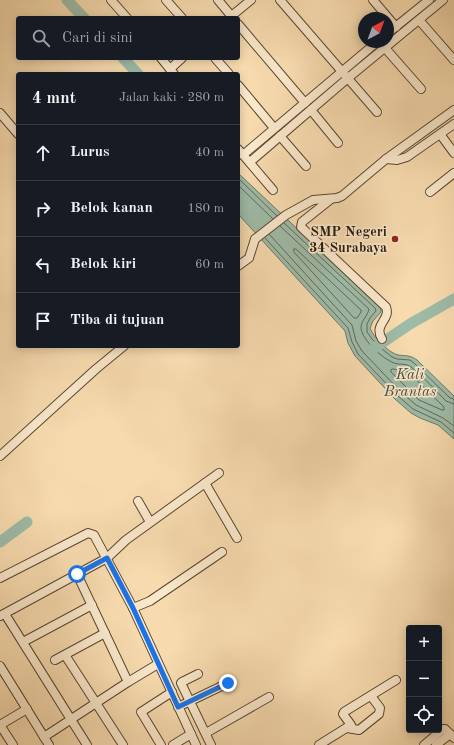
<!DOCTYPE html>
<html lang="id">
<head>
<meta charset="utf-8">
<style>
	:root { --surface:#171b24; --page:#242831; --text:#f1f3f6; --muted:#9ea1a6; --line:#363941 }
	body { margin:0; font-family:"Old Standard TT",serif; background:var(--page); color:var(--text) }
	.controls { position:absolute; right:12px; bottom:12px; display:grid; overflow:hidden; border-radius:4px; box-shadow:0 2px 10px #0003 }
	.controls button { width:36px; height:36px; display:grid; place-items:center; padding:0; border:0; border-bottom:1px solid var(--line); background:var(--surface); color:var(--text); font:20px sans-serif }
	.compass { position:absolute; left:358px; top:12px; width:36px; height:36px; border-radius:50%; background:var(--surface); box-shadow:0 2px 10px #0003; rotate:41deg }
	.stop { position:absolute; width:12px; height:12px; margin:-9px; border:3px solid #1a73e8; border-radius:50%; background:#fff }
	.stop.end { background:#1a73e8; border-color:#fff; box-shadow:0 1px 4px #0008 }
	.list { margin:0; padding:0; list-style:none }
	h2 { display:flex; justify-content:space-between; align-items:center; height:52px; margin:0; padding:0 16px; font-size:17px }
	h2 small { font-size:13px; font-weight:400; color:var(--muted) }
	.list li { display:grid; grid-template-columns:26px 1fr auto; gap:12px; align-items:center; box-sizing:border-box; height:56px; padding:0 16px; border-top:1px solid var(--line) }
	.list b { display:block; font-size:15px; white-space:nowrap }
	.list em { font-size:13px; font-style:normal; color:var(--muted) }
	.icon { flex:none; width:22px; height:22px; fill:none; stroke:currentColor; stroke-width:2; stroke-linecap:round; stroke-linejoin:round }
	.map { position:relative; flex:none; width:454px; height:745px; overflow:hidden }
	.search { position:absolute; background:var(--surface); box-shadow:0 2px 10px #0003; left:16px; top:16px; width:224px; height:44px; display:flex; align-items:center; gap:10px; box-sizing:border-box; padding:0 14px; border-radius:4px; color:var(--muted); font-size:15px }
	.panel { position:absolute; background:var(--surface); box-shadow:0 2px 10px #0003; left:16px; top:72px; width:224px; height:276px; border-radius:4px }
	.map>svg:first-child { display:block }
	.water { fill:#9ebba8; stroke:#6d7968 }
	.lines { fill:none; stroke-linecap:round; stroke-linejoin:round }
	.shore { stroke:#616858; stroke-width:1 }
	.river { stroke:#9ebba8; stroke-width:11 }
	.minor-casing { stroke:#594631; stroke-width:10 }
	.minor { stroke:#fae8cb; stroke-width:8 }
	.route { stroke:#1a73e8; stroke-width:5 }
	.poi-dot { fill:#8f2418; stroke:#fae8cb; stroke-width:1.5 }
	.labels { text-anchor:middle; stroke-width:3.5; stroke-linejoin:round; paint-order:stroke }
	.poi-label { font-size:14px; font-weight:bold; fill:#241507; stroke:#fae8cb; text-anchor:end }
	.water-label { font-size:15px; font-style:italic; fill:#4f4f3f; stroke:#fae8cb }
</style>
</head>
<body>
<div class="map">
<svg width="454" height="745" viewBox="0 0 454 745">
	<rect width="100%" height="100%" fill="#f7dbaf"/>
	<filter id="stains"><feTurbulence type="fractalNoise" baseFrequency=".005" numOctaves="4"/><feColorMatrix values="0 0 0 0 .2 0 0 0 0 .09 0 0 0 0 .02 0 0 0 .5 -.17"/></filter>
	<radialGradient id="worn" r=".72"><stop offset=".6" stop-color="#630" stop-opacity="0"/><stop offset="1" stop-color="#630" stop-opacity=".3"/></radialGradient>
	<path class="water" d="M238,173L378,305L381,309V312L373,321L370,328C373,337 389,353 398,355C406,356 410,355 417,360L454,396V439L438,425L420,418L411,413L395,399L355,356L348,343L345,331L238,214Z"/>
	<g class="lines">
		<g class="shore">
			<path d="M238,178L277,216"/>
			<path d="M238,185L273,219"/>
			<path d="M284,223L375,308L376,311L370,318L367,324V332L372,339L382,349L392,357L397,359L410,360L414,363L450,398L454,399"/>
			<path d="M280,226L369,309C368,316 361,320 361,328C362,340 383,359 394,363C400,365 406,363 411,367C424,377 435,390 446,401L454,404"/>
			<path d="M269,234L352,325L356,341L362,351L401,392L416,405L443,418L454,426"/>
			<path d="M265,238L348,328L352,342L358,354L398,396L413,409L441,422L454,433"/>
			<path d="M294,249H296L361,310V312L357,318H354L294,252Z"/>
			<path d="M393,369L407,371L444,407V410H442L419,400L391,372V370Z"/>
		</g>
		<g class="river">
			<path d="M67,0L84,18"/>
			<path d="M123,58L138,74"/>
			<path d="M373,349L410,324L454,299"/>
			<path d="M0,542L27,522"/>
		</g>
		<defs>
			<g id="minor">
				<path d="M111,0L127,18"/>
				<path d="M166,0L182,18"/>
				<path d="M218,0L233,18"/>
				<path d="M280,0L377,112"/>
				<path d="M373,0L396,27"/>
				<path d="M229,18L251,0"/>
				<path d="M419,20L454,60"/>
				<path d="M238,24L305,103"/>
				<path d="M388,33L429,0"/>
				<path d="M385,48L421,89"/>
				<path d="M161,58L174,74"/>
				<path d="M215,58L229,74"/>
				<path d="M170,69L182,58"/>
				<path d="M238,85L274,128"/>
				<path d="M311,110L338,143"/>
				<path d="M0,113L18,134"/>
				<path d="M440,134L454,153"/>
				<path d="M280,136L306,166"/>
				<path d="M238,149L273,190"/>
				<path d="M243,155L377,42"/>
				<path d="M386,159L397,160L407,157L454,124"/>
				<path d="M250,162L348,78L443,0"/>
				<path d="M430,192L454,173"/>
				<path d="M331,199L302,222L301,227L386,307C391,320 373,324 382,339"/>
				<path d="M238,266L249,258L255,239L286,215L313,200L337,198L342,196L386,159L454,110"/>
				<path d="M0,456L96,369L124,346"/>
				<path d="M205,483L237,538"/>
				<path d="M138,501L150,522"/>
				<path d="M77,574L128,682"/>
				<path d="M0,578L88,533L94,535L133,608L196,745"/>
				<path d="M133,608L150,601L222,552"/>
				<path d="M5,614L87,745"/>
				<path d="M0,616L107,558L126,540L219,473"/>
				<path d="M23,642L92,605"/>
				<path d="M65,655L123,745"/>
				<path d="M55,660L105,633"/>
				<path d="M0,666L49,745"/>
				<path d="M198,674L182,682L181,683L211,745"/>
				<path d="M178,707L228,683"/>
				<path d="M0,725L27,709"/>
				<path d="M0,725L13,745"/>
				<path d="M347,728L359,730L379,714L380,708L371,696"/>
				<path d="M206,733L269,697"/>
				<path d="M44,737L128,682L158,664"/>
				<path d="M161,745L141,712L172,692"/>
				<path d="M173,745L191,734"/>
				<path d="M319,745L351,725L343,714L344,712L396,680"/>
				<path d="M424,745L443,729H445L454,738"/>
				<path d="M436,745L450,734"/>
			</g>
		</defs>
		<use href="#minor" class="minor-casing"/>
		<use href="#minor" class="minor"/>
	</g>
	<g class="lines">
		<path class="route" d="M77,574L107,558L133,608L178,707L228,683"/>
	</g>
	<circle class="poi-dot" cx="395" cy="239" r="4"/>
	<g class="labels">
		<g class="poi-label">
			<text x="387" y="236">SMP Negeri<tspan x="387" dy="16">34 Surabaya</tspan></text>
		</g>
		<g class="water-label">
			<text x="410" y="379">Kali<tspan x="410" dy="17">Brantas</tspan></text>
		</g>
	</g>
	<rect width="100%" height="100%" filter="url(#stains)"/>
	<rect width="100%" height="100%" fill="url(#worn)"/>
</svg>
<div class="controls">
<button>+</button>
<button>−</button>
<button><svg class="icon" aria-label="locate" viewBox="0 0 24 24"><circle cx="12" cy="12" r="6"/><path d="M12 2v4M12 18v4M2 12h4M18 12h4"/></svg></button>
</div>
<svg class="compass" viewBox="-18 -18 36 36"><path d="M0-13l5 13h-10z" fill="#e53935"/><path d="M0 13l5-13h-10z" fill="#9ea1a6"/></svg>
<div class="stop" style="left:77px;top:574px"></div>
<div class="stop end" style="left:228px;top:683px"></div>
<div class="search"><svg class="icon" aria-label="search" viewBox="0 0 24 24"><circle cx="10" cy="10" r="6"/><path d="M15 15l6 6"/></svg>Cari di sini</div>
<section class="panel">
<h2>4 mnt<small>Jalan kaki · 280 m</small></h2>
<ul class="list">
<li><svg class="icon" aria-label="ahead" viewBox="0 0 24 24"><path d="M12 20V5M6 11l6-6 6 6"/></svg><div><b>Lurus</b></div><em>40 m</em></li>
<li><svg class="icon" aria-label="right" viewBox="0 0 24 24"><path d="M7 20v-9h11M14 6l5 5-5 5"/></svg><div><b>Belok kanan</b></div><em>180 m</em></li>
<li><svg class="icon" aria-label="left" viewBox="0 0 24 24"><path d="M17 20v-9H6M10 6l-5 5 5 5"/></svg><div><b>Belok kiri</b></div><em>60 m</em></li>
<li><svg class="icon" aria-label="arrive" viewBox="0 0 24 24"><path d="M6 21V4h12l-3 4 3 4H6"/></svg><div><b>Tiba di tujuan</b></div></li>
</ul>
</section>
</div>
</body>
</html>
